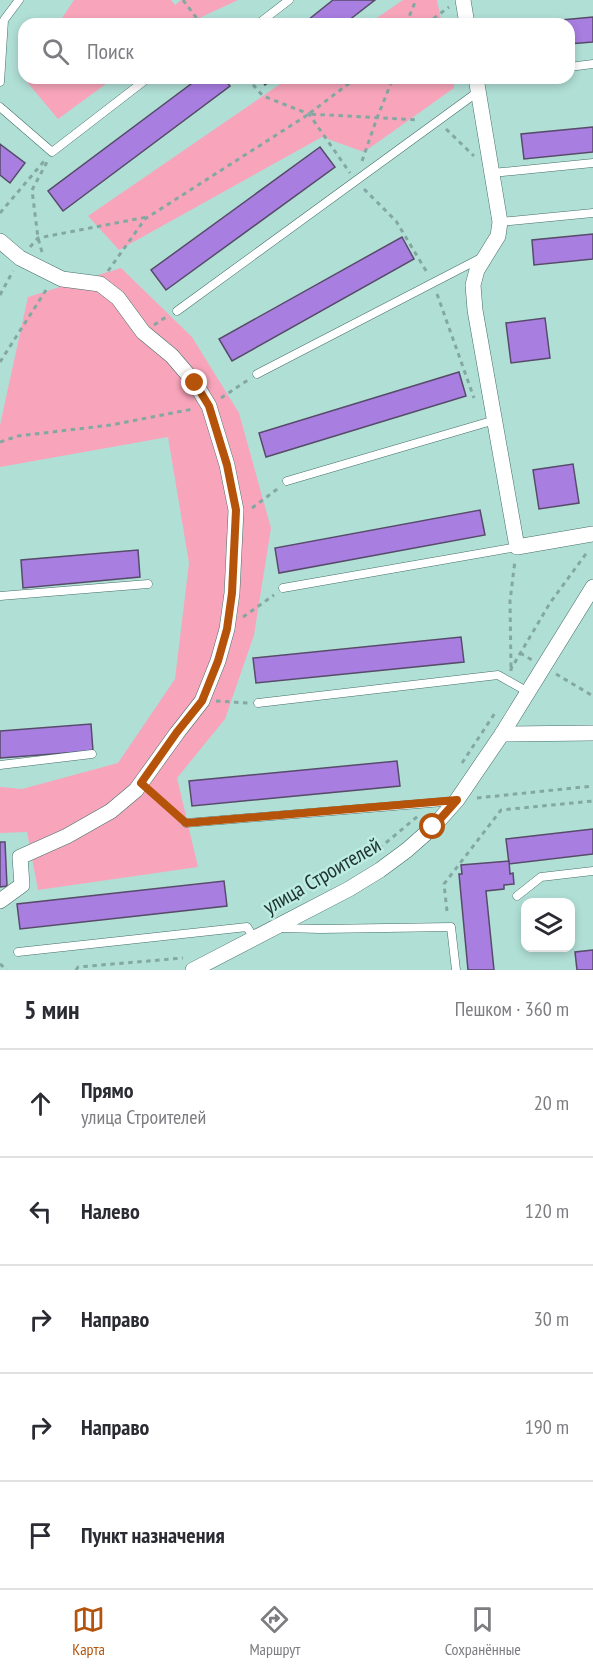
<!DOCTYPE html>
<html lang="ru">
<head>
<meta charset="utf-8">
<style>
	:root { --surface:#fff; --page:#f7f7f7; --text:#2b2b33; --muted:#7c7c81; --line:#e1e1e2; --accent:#b45309 }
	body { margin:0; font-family:"PT Sans Narrow",sans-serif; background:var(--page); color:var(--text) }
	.controls { position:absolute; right:18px; bottom:18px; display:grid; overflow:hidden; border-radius:12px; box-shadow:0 3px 9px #0003 }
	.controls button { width:54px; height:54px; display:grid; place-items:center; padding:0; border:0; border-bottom:2px solid var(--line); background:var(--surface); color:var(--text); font:30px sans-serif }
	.stop { position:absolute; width:18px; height:18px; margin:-14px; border:4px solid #b45309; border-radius:50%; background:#fff }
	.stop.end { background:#b45309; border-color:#fff; box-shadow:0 2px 6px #0008 }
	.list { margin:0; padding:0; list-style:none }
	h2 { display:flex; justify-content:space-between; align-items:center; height:78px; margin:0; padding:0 24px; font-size:26px }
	h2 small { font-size:20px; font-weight:400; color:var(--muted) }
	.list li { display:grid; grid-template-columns:39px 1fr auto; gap:18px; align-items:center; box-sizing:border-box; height:108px; padding:0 24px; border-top:2px solid var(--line) }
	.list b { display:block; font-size:22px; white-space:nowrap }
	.list p { margin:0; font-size:20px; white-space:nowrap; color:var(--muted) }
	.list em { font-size:20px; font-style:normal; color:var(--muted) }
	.icon { flex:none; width:33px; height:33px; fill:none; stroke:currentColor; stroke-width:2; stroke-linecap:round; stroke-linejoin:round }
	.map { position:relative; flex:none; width:593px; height:970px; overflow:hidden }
	.search { position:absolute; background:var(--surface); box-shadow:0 3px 9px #0003; left:18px; right:18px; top:18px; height:66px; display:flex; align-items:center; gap:15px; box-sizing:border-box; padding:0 21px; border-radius:18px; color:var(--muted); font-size:22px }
	.sheet { height:618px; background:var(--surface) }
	nav { display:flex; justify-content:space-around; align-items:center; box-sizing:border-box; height:84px; border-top:2px solid var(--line); background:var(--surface); font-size:16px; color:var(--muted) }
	nav a { display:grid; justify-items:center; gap:3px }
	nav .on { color:var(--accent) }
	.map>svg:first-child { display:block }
	.green { fill:#f8a5bb }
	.building { fill:#a87ee1; stroke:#574b69; stroke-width:1.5 }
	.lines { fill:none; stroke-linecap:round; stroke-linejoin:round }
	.lane-casing { stroke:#446f68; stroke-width:9 }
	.street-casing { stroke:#446f68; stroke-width:16 }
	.path { stroke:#83a8a1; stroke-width:3; stroke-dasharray:4.5 4.5; stroke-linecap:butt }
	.lane { stroke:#fff; stroke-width:8 }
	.street { stroke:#fff; stroke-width:15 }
	.route { stroke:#b45309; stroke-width:8 }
	.labels { text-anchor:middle; stroke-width:5; stroke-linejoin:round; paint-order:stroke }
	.street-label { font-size:21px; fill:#20322f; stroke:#bdece3 }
</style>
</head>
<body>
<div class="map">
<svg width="593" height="970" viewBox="0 0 593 970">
	<rect width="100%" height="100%" fill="#b0dfd6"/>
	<g class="green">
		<path d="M74,0H171L175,5L181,0H238L195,20L188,24H58Z"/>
		<path d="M403,0H437L442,24H368Z"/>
		<path d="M24,73V78H114L58,119L22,76Z"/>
		<path d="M289,78H453L454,88L364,152L322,137L119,250L88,216Z"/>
		<path d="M121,268L192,337L239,413L271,528L254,635L225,719L177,778L198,867L38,890L27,832L0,833V787L22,789L118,763L175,679L189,563L168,437L0,467V425L28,297Z"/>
	</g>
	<g class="building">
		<path d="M333,0H375L344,24H303Z"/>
		<path d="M593,17V42L569,44V24H518Z"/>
		<path d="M199,78H224L230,86L63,211L48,191Z"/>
		<path d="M260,78H274L265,85Z"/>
		<path d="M593,127V152L524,159L521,134Z"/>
		<path d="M0,144L25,163L10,183L0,175Z"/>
		<path d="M320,147L335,167L166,290L151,270Z"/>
		<path d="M593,234V259L534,265L532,240Z"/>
		<path d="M402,237L414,259L232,361L219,339Z"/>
		<path d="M545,318L550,358L511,363L506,323Z"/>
		<path d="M459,372L466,396L266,457L259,433Z"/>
		<path d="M573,464L579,503L539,509L533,470Z"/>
		<path d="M480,510L485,535L279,573L275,548Z"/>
		<path d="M138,550L140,577L23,588L21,560Z"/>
		<path d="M461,637L464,662L256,683L253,658Z"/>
		<path d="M91,724L93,751L0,758V731Z"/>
		<path d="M397,761L400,786L192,806L189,781Z"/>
		<path d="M593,829V854L509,864L506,839Z"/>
		<path d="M0,842H5L7,886L0,887Z"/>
		<path d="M509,861L510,874L513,873L514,884L504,885V889L486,891L494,970H468L459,874H462L461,865Z"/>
		<path d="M224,881L227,906L20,929L17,904Z"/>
		<path d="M593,950V970H577L575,952Z"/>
	</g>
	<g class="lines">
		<defs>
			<g id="lane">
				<path d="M258,24L289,0"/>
				<path d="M569,67L593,64"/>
				<path d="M0,82L4,20L19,0"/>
				<path d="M0,107L52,152L148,78"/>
				<path d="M492,173L593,163"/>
				<path d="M500,222L593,213"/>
				<path d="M177,311L479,91"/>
				<path d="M257,374L481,258"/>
				<path d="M287,481L495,420"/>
				<path d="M283,588L517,547"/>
				<path d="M0,596L148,584"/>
				<path d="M258,703L498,675L528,692"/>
				<path d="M0,765L92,754"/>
				<path d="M186,823L455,801"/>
				<path d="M517,896L541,877L593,871"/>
				<path d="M282,928L321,929L451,927L456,970"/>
				<path d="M18,952L247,927L254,938"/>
			</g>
			<g id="street">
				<path d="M463,0L467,24"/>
				<path d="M476,78L500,222L498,236L477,270L473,285L475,310L517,547L593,534"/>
				<path d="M0,241L20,258L62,279L100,284L118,298L143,332L172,356L195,383L209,406L227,465L236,510L232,593L227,629L218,661L202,701L177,733L136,790L111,811L67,836L20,857L22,885L0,901"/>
				<path d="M502,734L593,733"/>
				<path d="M193,970L349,889L380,870L407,850L433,827L457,800L502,734L593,587"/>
			</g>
		</defs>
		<use href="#lane" class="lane-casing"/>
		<use href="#street" class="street-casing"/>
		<g class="path">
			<path d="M183,0L201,24"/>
			<path d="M406,24L416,0"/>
			<path d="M426,24L449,7"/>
			<path d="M247,78L263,96L309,114L350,173"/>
			<path d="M310,113L356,78"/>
			<path d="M446,129L474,156"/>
			<path d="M362,161L377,118L393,78"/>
			<path d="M364,189L396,221L428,274"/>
			<path d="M0,213L45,160"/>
			<path d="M30,247L38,238L147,217"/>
			<path d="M42,252L38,238L32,190L47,162"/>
			<path d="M108,271L145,219L309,114L418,120"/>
			<path d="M437,294L474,398"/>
			<path d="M0,295L13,271"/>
			<path d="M154,325L169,315"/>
			<path d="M0,362L48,287"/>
			<path d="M221,398L248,380"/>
			<path d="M0,442L18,436L111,425L193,409"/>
			<path d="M252,508L280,487"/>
			<path d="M243,617L274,595"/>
			<path d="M520,653L532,660"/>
			<path d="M511,667L510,601L515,560"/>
			<path d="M511,671V669L550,603L588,551"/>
			<path d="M556,674L593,696"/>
			<path d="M216,701L248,703"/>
			<path d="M462,763L495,713"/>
			<path d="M151,792L178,816"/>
			<path d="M477,798L593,786"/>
			<path d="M302,895L376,851L418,816"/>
			<path d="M447,911L444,884L501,810L593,801"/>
			<path d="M0,964L7,970"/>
			<path d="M76,970L78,967L183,958"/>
		</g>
		<use href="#lane" class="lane"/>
		<use href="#street" class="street"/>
	</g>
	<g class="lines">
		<path class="route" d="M195,383L209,406L227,465L236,510L232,593L227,629L218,661L202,701L177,732L141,783L186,823L457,800L433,827"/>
	</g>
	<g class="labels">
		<g class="street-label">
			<text transform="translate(322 876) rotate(-30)" y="7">улица Строителей</text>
		</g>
	</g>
</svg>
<div class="controls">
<button><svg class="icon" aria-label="layers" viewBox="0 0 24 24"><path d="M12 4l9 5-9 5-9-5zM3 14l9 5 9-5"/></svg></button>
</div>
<div class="stop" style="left:433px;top:827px"></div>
<div class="stop end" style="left:195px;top:383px"></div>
<div class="search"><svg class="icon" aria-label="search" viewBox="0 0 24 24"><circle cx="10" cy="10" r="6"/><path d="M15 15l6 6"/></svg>Поиск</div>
</div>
<section class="sheet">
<h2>5 мин<small>Пешком · 360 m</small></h2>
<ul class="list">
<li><svg class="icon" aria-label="ahead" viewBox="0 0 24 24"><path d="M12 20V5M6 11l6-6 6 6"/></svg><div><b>Прямо</b><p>улица Строителей</p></div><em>20 m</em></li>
<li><svg class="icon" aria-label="left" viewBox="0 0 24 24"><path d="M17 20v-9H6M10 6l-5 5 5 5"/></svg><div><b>Налево</b></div><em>120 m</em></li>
<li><svg class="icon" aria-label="right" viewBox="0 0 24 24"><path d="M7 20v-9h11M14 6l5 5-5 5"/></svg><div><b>Направо</b></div><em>30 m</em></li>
<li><svg class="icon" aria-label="right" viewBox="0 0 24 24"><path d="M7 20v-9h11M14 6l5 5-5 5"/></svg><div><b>Направо</b></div><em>190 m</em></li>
<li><svg class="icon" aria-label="arrive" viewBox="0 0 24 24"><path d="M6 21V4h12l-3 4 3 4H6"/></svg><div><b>Пункт назначения</b></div></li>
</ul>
</section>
<nav>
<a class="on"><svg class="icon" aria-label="map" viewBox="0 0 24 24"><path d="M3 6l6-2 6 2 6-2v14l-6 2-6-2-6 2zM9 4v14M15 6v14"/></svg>Карта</a>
<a><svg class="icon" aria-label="directions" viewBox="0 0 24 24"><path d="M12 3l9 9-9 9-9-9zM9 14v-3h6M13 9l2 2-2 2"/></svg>Маршрут</a>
<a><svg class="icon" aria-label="saved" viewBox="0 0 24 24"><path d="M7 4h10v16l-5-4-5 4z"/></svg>Сохранённые</a>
</nav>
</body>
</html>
